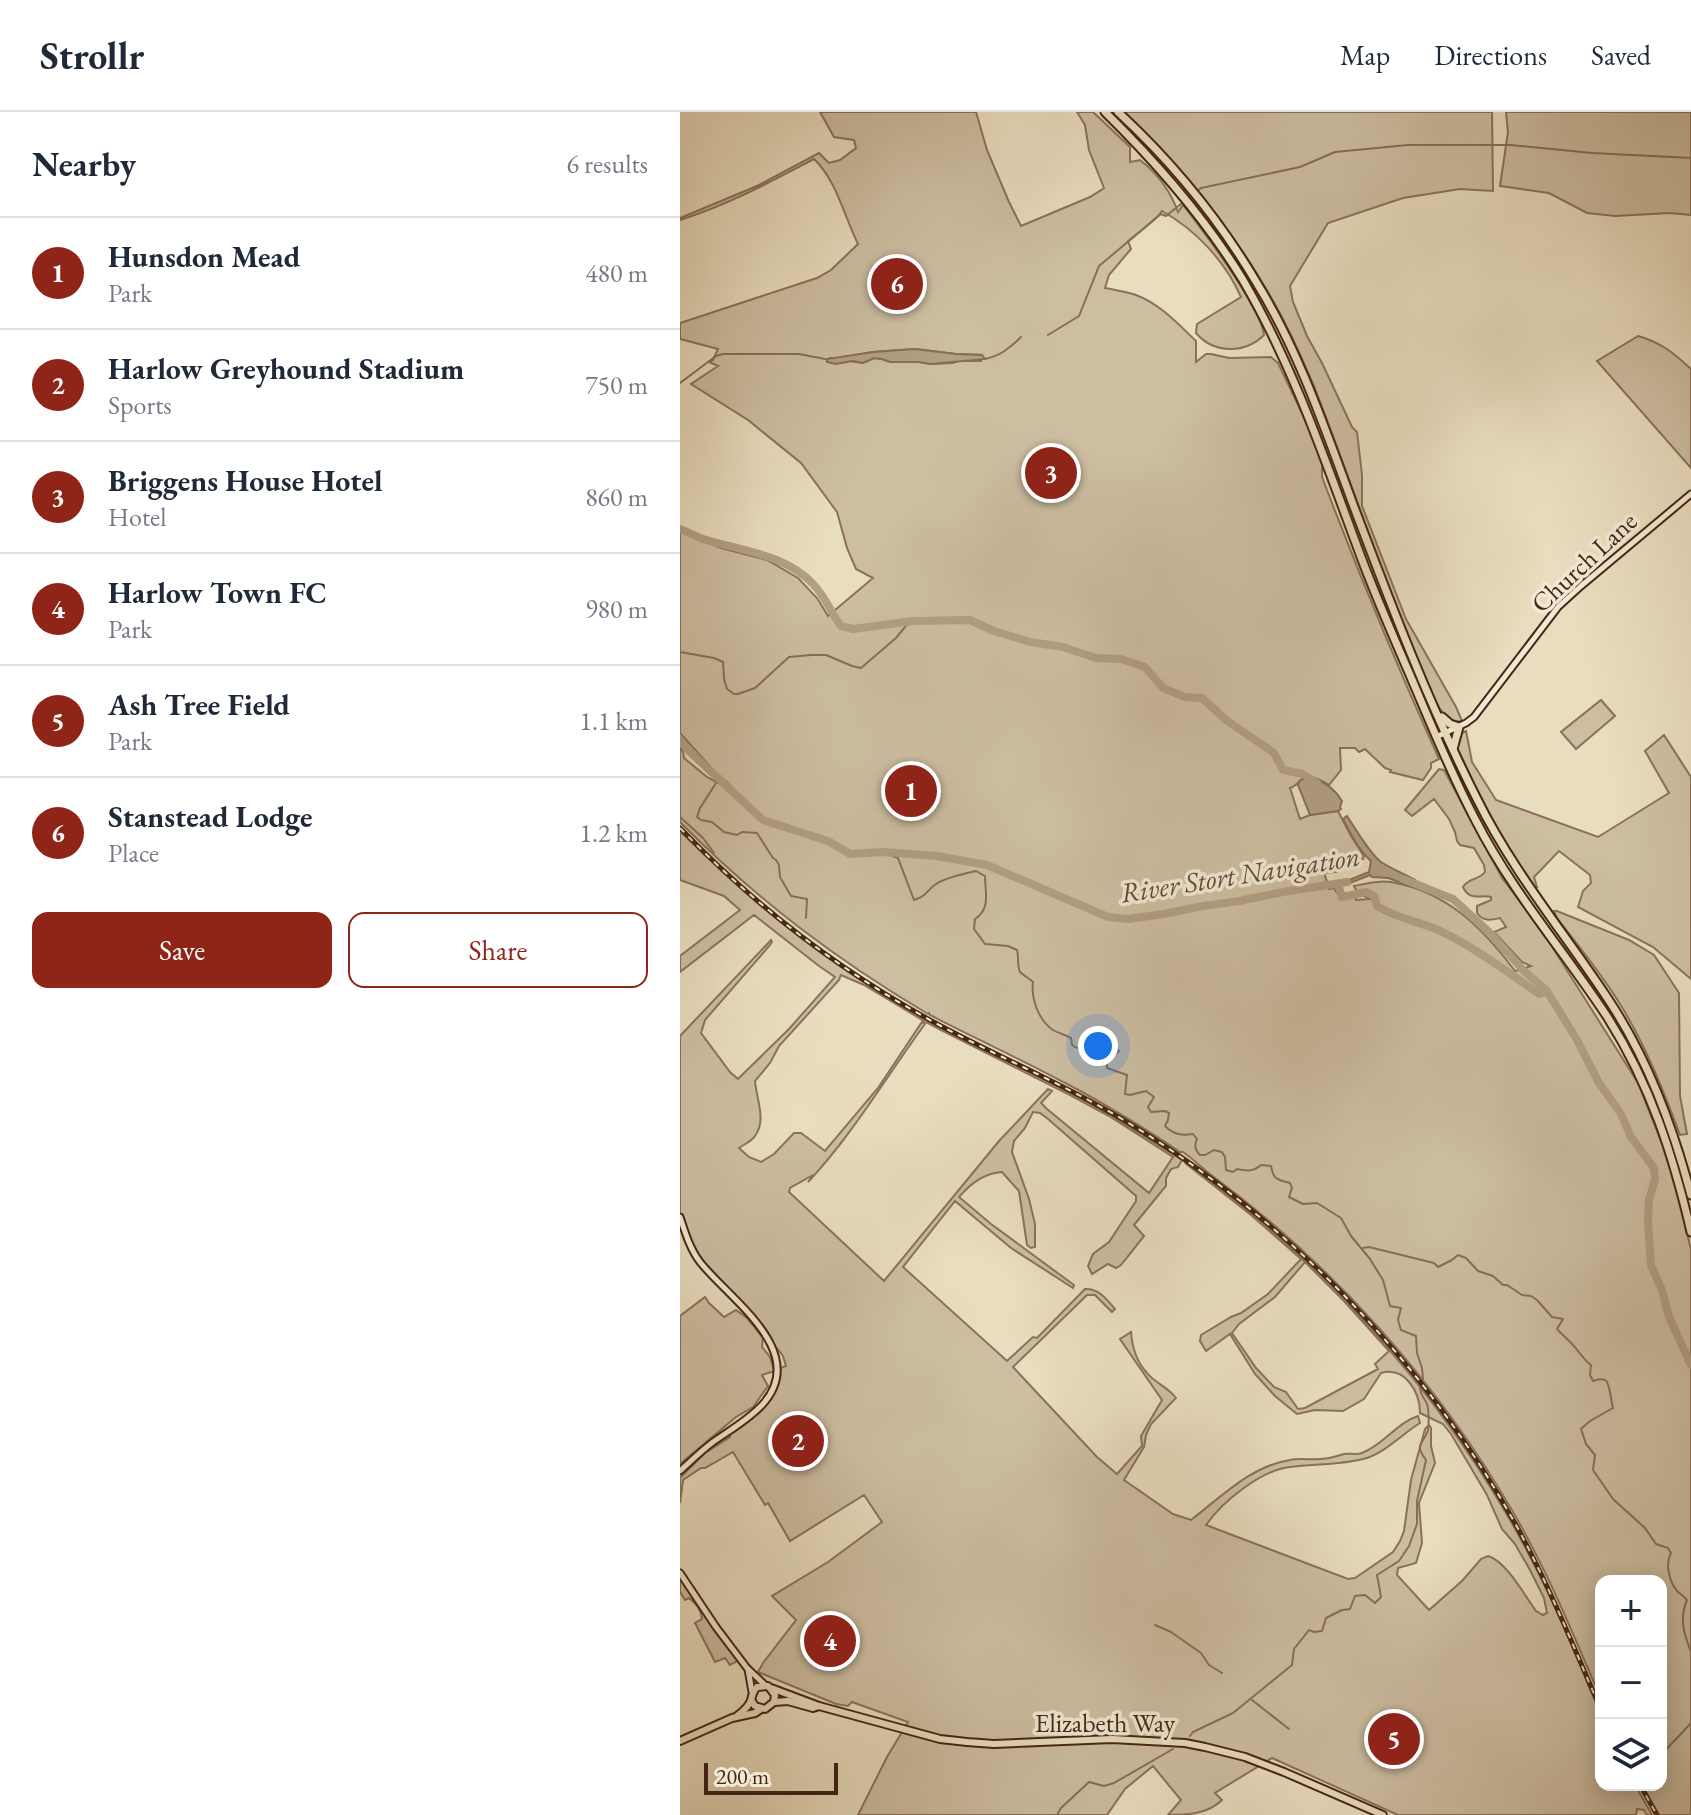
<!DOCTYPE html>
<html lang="en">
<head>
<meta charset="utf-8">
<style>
	:root { --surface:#fff; --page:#f6f6f7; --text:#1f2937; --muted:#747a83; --line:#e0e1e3; --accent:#8f2418 }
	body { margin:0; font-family:"EB Garamond",serif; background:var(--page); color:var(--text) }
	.controls { position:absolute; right:24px; bottom:24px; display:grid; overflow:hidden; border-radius:16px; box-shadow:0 4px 20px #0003 }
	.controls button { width:72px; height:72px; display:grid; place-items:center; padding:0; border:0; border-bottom:2px solid var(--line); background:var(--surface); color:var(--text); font:40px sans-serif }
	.scale { position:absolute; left:24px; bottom:20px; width:134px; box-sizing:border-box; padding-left:8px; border:4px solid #462612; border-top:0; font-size:22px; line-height:28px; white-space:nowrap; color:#462612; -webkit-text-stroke:6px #f1e9d5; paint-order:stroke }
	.you { position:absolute; left:418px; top:934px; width:28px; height:28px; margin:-20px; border:6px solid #fff; border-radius:50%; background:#1a73e8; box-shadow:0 0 0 12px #1a73e833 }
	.badge { display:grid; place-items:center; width:52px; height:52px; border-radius:50%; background:var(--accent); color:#fff; font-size:26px; font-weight:700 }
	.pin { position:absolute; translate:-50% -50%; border:4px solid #fff; box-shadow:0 2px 8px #0006 }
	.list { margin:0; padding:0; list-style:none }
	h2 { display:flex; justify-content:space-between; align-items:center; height:104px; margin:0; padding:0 32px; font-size:34px }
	h2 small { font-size:26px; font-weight:400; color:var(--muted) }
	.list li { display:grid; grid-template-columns:52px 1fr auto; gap:24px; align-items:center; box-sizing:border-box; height:112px; padding:0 32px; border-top:2px solid var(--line) }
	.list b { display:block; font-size:30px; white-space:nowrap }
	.list p { margin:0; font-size:26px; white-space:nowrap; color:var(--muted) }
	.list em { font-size:26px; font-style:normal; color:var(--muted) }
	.actions { display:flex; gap:16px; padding:24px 32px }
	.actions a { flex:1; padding:18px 0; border:2px solid var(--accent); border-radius:16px; text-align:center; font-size:28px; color:var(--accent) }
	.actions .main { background:var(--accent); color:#fff }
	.icon { flex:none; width:44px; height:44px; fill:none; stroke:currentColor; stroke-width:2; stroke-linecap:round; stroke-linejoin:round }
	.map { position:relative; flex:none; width:1011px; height:1703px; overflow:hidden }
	header { display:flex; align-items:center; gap:48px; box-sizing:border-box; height:112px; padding:0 40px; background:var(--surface); border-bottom:2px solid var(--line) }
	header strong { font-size:38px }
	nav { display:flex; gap:44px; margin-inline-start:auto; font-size:28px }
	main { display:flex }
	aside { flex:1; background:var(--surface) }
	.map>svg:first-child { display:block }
	.green { fill:#cdbea2; stroke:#8a725a; stroke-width:2; fill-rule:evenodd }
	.water { fill:#b29f84; stroke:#876f56; stroke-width:2 }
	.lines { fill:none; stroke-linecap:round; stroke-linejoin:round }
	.stream { stroke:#876f56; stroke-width:2 }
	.river { stroke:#b29f84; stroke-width:8 }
	.secondary-casing { stroke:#462612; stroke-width:9 }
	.primary-casing { stroke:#462612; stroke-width:10 }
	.highway-casing { stroke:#462612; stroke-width:11 }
	.secondary { stroke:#f1e9d5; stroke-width:5 }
	.primary { stroke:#e9ddbf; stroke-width:6 }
	.highway { stroke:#e9ddbf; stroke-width:7 }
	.rail-casing { stroke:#462612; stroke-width:5 }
	.rail { stroke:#f1e9d5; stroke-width:2; stroke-dasharray:6; stroke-linecap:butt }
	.labels { text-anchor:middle; stroke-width:7; stroke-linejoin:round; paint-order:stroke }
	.street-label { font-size:26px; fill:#462612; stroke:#f1e9d5 }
	.water-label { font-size:28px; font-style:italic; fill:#664a34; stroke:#f1e9d5 }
</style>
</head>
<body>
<header>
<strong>Strollr</strong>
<nav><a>Map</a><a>Directions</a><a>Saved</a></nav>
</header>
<main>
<aside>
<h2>Nearby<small>6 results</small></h2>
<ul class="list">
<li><span class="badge">1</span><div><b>Hunsdon Mead</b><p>Park</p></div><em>480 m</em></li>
<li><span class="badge">2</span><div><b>Harlow Greyhound Stadium</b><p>Sports</p></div><em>750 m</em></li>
<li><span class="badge">3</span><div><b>Briggens House Hotel</b><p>Hotel</p></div><em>860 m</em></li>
<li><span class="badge">4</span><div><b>Harlow Town FC</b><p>Park</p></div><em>980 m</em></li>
<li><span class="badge">5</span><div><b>Ash Tree Field</b><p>Park</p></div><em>1.1 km</em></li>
<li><span class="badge">6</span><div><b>Stanstead Lodge</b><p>Place</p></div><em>1.2 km</em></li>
</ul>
<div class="actions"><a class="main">Save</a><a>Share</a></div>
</aside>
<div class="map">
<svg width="1011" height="1703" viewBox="0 0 1011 1703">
	<rect width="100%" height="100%" fill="#e9ddbf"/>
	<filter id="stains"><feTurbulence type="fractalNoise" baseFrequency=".0025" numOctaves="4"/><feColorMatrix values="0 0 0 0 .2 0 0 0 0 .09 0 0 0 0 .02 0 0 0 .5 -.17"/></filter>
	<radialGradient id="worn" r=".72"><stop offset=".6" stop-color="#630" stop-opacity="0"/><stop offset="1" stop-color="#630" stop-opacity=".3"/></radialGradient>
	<g class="green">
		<path d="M140,0H296L307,38L329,90L341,114L410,85L424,76L409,38L405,13L397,0H413L450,35V50L460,48C478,62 490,78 498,100L503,93C527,124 550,155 569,188C575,199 583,211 584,223C565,242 534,242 516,221L517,212L561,185C545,149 516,118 482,99C478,106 457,122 448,129L451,137L429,163L425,176C435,178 446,180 456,183C480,192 498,212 516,229V250L526,242H531L549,246L591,245L598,251L630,318L642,352V365C678,460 717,554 759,647L751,651V656L743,668L710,660L711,658L705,656L685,637L679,640L675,636H660L661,658L649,673C640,668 630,661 620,669C617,672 614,675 610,676L620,707L630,703L658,699L671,724L684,744L683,747C670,752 658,764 644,760L649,777L654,776C659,786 666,786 676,783V788L690,787L677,780L674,774C685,772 699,768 711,770C767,780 802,815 835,859L851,854L842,850L814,820L826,815L820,806C811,808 803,810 797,801V794L811,788V785C800,782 790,790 783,775C788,766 799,768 805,760L804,753L794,736L780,733L777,729L775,720L769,707L754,687L732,704L725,698L759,657L764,658L822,766L859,814L958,971L992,1057L1011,1138V1703H979L962,1673H981V1469H921V1587C894,1524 868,1460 833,1400C757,1269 652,1152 530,1062C521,1055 512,1046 503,1040H500C464,1016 427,993 389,973C343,948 296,927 250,903L249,901L248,902C157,848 77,788 0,710V636L3,639L4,646L27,665L40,672L48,671L35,660L0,621V419L41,436L87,448L118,466L137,486L148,504L193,466L176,457L167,436L157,400L121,351L68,308L11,272L38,254L29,250L33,248L38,237L0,227V211L137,166L151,158L178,132C164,104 157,69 134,47C90,70 48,93 0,108V106L77,74L139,41L149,51L160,48L176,36L174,28L154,25ZM235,237L276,242L302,243L301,249H278L273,251L251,252L239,250H211L202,247L194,246L183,251L149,246H161L193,240Z"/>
		<path d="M442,0H812L813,79L780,77L723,86L648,111L610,174L613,190L627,224L642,251L672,315L677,320L682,363V394L726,507L776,595L782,609L771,610C753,595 741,556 732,534C696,448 668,360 634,274C620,242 606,210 588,180C549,112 497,55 442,0Z"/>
		<path d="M826,0H1011V103L990,101L935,104L907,101L869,81L820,74L828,20Z"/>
		<path d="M958,224C980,230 994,241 1011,257V356L917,249Z"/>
		<path d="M921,588L935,604L896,637L881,620Z"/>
		<path d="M786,619L792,650L816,688L918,725L989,681L965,639L984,623L1011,665V867L973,835L898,795L903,779L911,771L910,763L879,739L854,765L857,775H853L819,723L801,687L777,635L780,622Z"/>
		<path d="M0,719C76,793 154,853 245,907L244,909L184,873L161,863L159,868L99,934L90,951L75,969C76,986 87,1008 75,1024C72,1029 63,1033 59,1036L69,1045L81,1050L94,1042L114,1021H121L145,1039L198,976L242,910L245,912C206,965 173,1022 128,1070L133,1063L110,1076L109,1080L204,1169L319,1029L368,977L372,979L361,991L367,997L469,1081L493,1045L429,1004L392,984L261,918L246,910L247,908L400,985L464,1024L502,1048L498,1055L491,1057L486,1066V1074L454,1113L464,1124L441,1153L436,1156L428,1152L412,1162L408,1154L413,1142L429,1130L456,1089V1084L368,1007L360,1001L353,1000L345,1016L334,1029L332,1040L349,1087L355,1112V1135L351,1136L347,1133L339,1079L322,1060C304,1061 290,1072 279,1085L311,1112L394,1173L393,1176L331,1136L275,1089L223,1155L327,1249L353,1225L357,1226L405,1177C419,1176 427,1188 435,1197L432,1200L415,1183H407L333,1255L417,1345L437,1362L462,1334L461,1324L482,1288L440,1227L451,1220C452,1235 457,1250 467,1261C475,1271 488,1275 496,1286L471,1312L466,1323L464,1335L444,1368L493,1402L511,1408C541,1385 571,1354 610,1348C620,1346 630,1348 640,1347C649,1347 656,1344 664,1342C670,1341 676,1343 682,1341C704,1333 716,1311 738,1304L740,1311C722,1322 704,1342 683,1347C659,1353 635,1352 610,1355C581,1358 542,1390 526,1413L668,1467L675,1466L713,1440L720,1429L724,1419L731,1368L745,1317L749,1313L751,1316V1334L755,1351L739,1391L742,1431L736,1451L718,1456L717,1463L749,1498L782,1469L801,1447L808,1444C826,1449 845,1484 856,1499L863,1503L867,1501L864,1486L850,1458L835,1432L822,1417L807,1383L771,1322L763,1312L740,1301C740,1280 725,1254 701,1261L684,1287L663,1299L635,1298L617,1302L595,1284L575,1262L550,1222L526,1239L520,1229L521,1223L551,1205L561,1201L588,1182L621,1147L571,1103L505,1051L514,1057C676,1178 799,1325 882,1510C891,1531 900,1551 908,1572C912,1581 917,1591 920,1600C924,1615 921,1655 921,1673H955L972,1703H967L964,1698L957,1697L956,1703H718L592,1646L535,1681L542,1688C528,1702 507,1703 488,1703L501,1688L473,1654L445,1677L427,1703H178L207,1645L228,1610L172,1590L168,1594L156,1592L78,1560L83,1551L116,1508L92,1484L148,1450L202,1410L184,1383L110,1429L88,1391L85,1393L53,1340L25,1356H21L3,1368L0,1391V1366L25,1341L50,1325L48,1320L70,1304L93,1276L98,1257L106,1254L103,1244L65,1196L18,1147L0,1105V924L91,828L92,830L90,833L25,908L21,921L50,960L58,967L109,917L155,865L139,854L74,803L0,860V844L60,798L44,784L0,768ZM625,1150L664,1189L709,1239L695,1252L698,1257L625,1296L618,1297L606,1280L594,1275L576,1256L552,1221L559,1212L595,1185Z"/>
		<path d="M874,799H877L949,828L974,843L999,881L1000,984L1007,1022L1000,1023C984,980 967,937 943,897C924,865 900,836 877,806Z"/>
		<path d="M25,1185L29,1191L44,1205L56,1198L67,1206L83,1226L82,1235L90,1245L94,1259L82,1263L88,1274L73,1295L56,1305L0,1352V1204Z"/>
		<path d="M0,1463L59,1548L50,1553L45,1546L35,1550L15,1511L22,1507C21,1497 16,1492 9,1486L5,1488L0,1480Z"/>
	</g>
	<g class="water">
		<path d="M235,237L276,242L302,243L305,247L251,252L239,250H210L202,247L194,246L183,251L172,249L156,252L147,250V247L193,240Z"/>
		<path d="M632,665C645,670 655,677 662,689L660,695L661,697L658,699L630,703L618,673L620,668Z"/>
		<path d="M667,704C674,715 691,743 701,750C712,757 724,762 735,768L731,774L708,766L692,765L690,763L670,771L669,768L689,760L691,749C679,739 671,722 663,707Z"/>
	</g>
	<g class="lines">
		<g class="stream">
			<path d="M516,80L521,76L620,55L655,40L728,33H830L912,41L1011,46"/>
			<path d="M368,223L399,204L419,154L481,102L486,104L511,84"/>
			<path d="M305,247C320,244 330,236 341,225"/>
			<path d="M0,271L36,244L43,242H119L145,247"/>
			<path d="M0,540L34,546L43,550L44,567L47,577L54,582H58L75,576L109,545L131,543H146L172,554L181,556L216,526L229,510"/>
			<path d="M38,668L20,696L17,705L21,708L32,710L44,720L57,723L62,720L77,721L93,746L96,748L99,753L100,765L111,784L127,787L126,806"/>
			<path d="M0,705L23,726L34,741"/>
			<path d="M203,740L218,746L234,788C247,784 246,779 256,772C267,765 283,762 296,759L305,764C305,780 311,797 295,807L294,817L305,832L328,834L337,838C339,845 337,854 340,860C343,863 350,867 353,870C351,886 358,908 373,918C378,921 386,923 391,926L392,933C399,939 405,936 410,930L414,931L417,940C425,942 430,942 437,937L439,939L427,951V956L447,963L445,982L450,983L466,979L474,985L468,995L471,1000L485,999L489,1001L488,1008L485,1014C493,1022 501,1024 513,1022L517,1027C514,1034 515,1038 520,1043H525L534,1038L542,1040L545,1045L546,1058L553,1060L557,1057C567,1059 573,1060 581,1053L591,1054C594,1069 597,1067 610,1071L612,1076L609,1085L623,1092L637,1091L661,1106L671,1124L690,1147L703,1168L710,1194L721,1196L718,1208L721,1218L736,1224L737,1241L742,1256L743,1267"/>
			<path d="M683,1136L689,1135L754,1151L758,1155L772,1148L778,1143L786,1146L798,1159L813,1164L823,1173H827L842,1183L851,1184L857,1188L872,1205L883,1207L877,1217C882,1223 887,1226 892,1232C899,1239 903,1247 911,1253L910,1263L913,1269C917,1268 921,1266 925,1268C930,1270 931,1290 933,1296L910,1309L901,1317L906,1332L915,1343L913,1358L933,1387L965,1416L976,1432L988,1436L991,1441C985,1452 989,1469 997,1479C1000,1482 1004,1484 1007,1488C999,1507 1004,1522 1011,1540"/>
			<path d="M475,1513L491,1520L521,1541L529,1553L542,1561"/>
			<path d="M572,1588L609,1617"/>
			<path d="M510,1624L513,1620L553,1601L612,1553L614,1537L629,1518L634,1520L642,1519L646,1506L662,1498L670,1497L675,1484L685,1483L695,1491L701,1485L697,1463L719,1449L729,1434L737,1412V1389L746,1348C733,1331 744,1332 748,1318C749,1313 749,1298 747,1292C744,1285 740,1283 740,1275"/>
			<path d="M981,1643L1011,1611"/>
			<path d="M377,1703L381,1696L409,1670L424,1674L434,1671L493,1637"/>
		</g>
		<g class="river">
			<path d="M0,417C8,420 15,424 23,427C61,439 105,442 133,472C145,484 151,501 161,514L173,517L233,509L290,508L314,519L350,530L383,535L416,546L441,547L465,555L483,576L505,585L522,586L546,608L594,641L603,658L623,662L637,671"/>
			<path d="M0,628L10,640L83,708L148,729L170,742L203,740L257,744L307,753L428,805L448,807L484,802L523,794L559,789L603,780L667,770"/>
			<path d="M723,767L773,787L809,820L843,858L867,879L897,928L919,971L941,1002L951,1025L974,1056L975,1067L969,1088L968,1109L971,1153L982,1178L989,1205L1011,1253"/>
			<path d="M658,772L662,785L686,780L694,784L697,794C714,805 732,808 751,815C786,829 828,860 859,882L867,879"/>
		</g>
		<defs>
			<g id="secondary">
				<path d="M756,625L786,611L794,605L878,495L901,474L1011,382"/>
				<path d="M0,1105C5,1120 10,1137 20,1150C49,1187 131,1240 82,1293C68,1308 50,1318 33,1330C21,1339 11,1349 0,1359"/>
				<path d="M0,1461L36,1515L67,1556L85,1573"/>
				<path d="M68,1557L72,1580"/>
			</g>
			<g id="primary">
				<path d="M91,1576L139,1594L260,1627L287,1630L314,1632L432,1627L505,1631L525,1635L565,1645L604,1660L703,1703"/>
				<path d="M94,1590L108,1589L133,1596L139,1594"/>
				<path d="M57,1604C62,1600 69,1595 71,1588C73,1582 72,1580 77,1575L88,1574L95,1583L94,1590L85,1597L75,1594L71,1588"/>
				<path d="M0,1629L52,1606L75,1601L81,1597"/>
			</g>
			<g id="highway">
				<path d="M425,0C477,51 525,106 563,168C614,255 646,351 681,445C696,485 713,524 730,563C751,612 771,662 796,709C832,780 885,840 928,906C971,974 993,1043 1011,1120"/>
				<path d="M438,0C491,49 538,106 575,168C619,239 645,317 674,395C711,493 749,593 797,687C832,758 882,818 926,884C967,945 992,1012 1011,1083"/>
				<path d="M762,605L770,612L779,615L773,637"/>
			</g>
		</defs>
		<use href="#secondary" class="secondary-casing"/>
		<use href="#primary" class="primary-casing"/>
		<use href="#highway" class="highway-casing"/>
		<use href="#secondary" class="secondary"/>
		<use href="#primary" class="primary"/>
		<use href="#highway" class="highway"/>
		<defs>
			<g id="rail">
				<path d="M0,716C76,795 164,862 261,914C321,946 383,972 442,1007C604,1104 744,1248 836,1413C869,1473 894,1536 921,1598"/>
				<path d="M960,1673L977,1703"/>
			</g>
		</defs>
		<use href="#rail" class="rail-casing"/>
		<use href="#rail" class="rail"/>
	</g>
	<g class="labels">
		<g class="street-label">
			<text transform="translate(904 450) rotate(-43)" y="9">Church Lane</text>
			<text x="425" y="1620">Elizabeth Way</text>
		</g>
		<g class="water-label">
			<text transform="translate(560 762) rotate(-9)" y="10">River Stort Navigation</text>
		</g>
	</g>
	<rect width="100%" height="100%" filter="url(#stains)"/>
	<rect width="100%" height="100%" fill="url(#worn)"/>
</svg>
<div class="controls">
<button>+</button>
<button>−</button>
<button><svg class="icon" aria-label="layers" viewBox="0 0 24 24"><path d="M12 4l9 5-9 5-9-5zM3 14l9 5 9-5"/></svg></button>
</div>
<div class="scale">200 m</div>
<div class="you"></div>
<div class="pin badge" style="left:231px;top:679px">1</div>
<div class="pin badge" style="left:118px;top:1329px">2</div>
<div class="pin badge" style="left:371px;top:361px">3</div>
<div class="pin badge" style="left:150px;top:1529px">4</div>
<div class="pin badge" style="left:714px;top:1627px">5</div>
<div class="pin badge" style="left:217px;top:172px">6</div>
</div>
</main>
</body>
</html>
